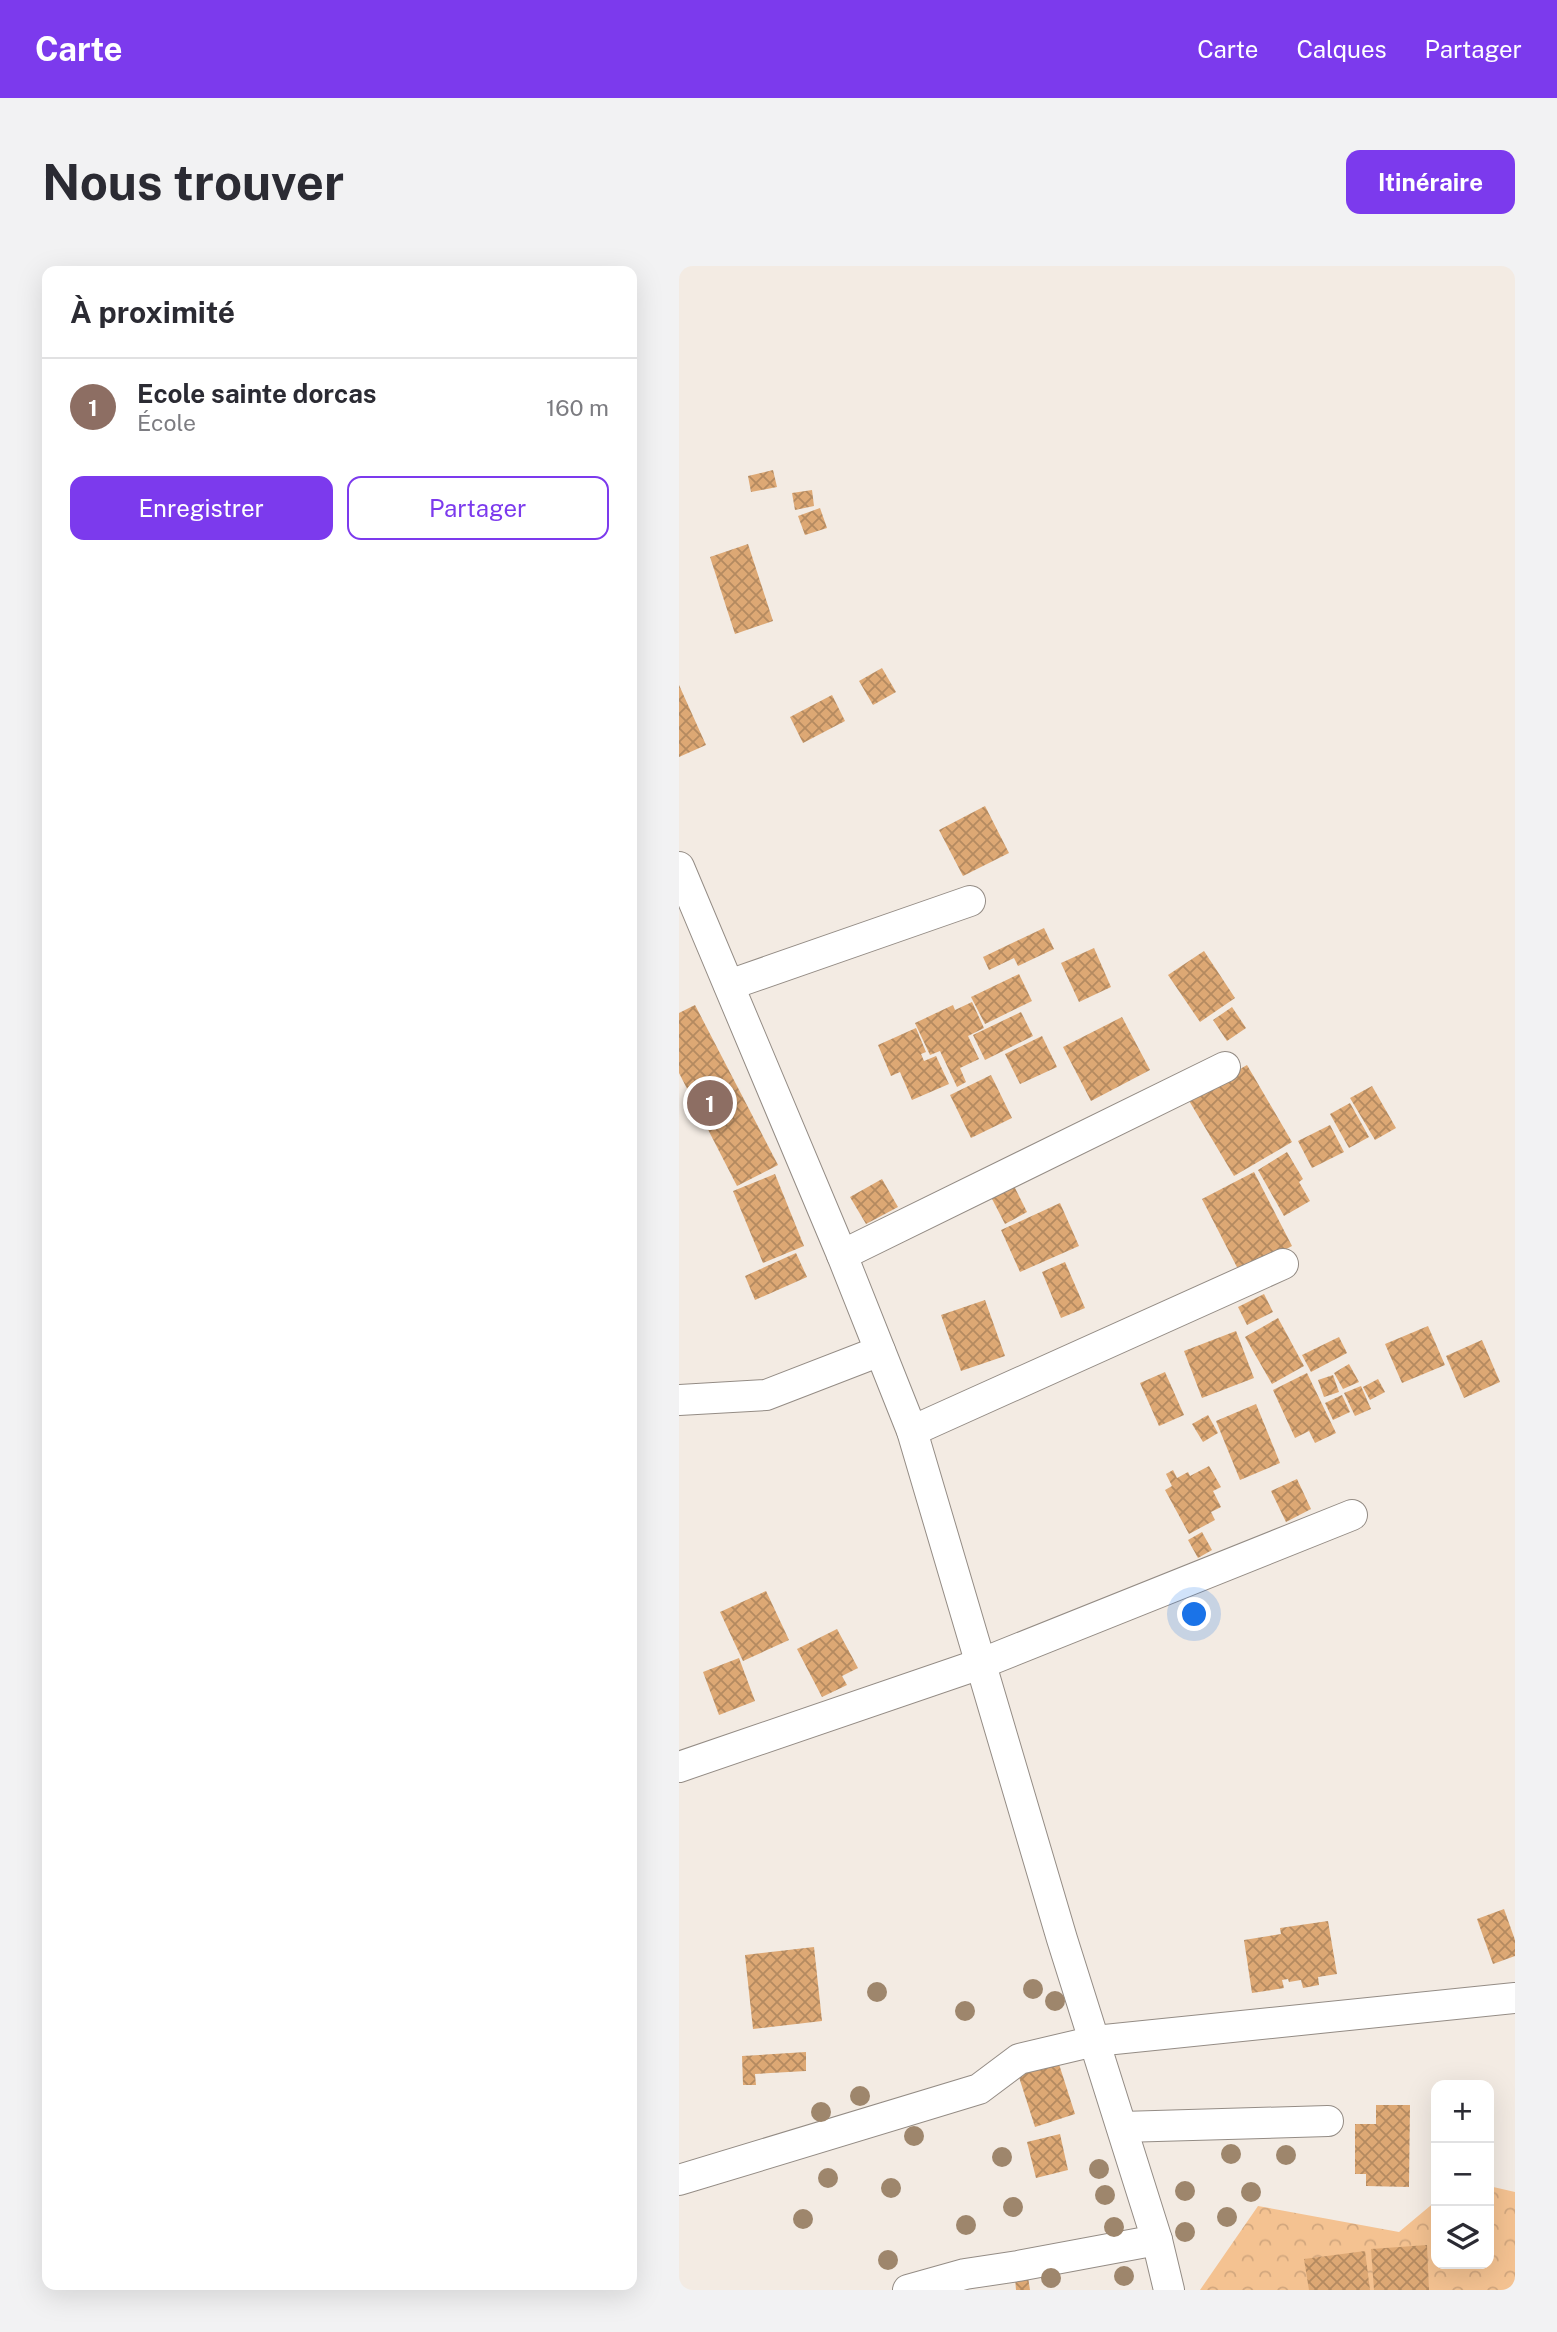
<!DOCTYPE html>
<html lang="fr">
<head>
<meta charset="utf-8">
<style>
	:root { --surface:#fff; --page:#f2f2f3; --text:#2b2b33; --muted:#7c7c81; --line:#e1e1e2; --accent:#7c3aed }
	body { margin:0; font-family:"Public Sans",sans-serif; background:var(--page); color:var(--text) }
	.controls { position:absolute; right:21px; bottom:21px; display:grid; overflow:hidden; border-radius:14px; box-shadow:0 7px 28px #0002 }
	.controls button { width:63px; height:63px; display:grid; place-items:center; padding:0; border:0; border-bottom:2px solid var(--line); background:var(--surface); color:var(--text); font:35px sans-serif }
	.you { position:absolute; left:516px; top:1349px; width:24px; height:24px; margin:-18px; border:5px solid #fff; border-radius:50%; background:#1a73e8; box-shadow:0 0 0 10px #1a73e833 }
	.badge { display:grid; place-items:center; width:46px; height:46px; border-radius:50%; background:var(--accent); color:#fff; font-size:23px; font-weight:700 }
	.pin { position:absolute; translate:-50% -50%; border:4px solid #fff; box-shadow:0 2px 7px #0006 }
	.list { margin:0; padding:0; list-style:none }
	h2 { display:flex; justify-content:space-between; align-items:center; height:91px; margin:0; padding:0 28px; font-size:30px }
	h2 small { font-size:23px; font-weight:400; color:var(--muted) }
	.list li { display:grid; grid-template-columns:46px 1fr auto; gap:21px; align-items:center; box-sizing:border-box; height:98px; padding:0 28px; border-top:2px solid var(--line) }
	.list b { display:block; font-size:26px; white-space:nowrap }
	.list p { margin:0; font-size:23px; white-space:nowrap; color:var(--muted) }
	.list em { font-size:23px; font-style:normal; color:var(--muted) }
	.actions { display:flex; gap:14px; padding:21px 28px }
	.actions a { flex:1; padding:16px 0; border:2px solid var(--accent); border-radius:14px; text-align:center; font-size:24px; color:var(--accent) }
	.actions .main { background:var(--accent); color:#fff }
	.icon { flex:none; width:38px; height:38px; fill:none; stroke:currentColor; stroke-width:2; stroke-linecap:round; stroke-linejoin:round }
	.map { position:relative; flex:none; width:836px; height:2024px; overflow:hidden; border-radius:14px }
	header { display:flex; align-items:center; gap:42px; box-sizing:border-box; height:98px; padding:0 35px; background:var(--accent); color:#fff }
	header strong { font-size:33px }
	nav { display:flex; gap:38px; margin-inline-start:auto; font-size:24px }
	.intro { display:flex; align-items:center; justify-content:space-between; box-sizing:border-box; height:168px; padding:0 42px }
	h1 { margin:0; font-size:49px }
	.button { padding:18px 32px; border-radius:14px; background:var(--accent); color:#fff; font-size:24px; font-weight:700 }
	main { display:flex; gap:42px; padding:0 42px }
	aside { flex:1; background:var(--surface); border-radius:14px; box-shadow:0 7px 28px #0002 }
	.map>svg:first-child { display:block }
	.forest { fill:url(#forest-crowns) }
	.building { fill:url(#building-cross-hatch) }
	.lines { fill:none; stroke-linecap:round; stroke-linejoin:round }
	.minor-casing { stroke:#948c85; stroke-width:32 }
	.minor { stroke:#fff; stroke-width:30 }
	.tree { fill:#9e866c }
</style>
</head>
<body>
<header>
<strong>Carte</strong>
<nav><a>Carte</a><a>Calques</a><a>Partager</a></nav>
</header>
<div class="intro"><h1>Nous trouver</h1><a class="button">Itinéraire</a></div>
<main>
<aside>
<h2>À proximité<small></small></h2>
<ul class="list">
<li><span class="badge" style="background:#8d6e63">1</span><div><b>Ecole sainte dorcas</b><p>École</p></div><em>160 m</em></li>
</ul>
<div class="actions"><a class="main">Enregistrer</a><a>Partager</a></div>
</aside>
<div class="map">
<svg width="836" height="2024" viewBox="0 0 836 2024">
	<defs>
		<pattern id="forest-crowns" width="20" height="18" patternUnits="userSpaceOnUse" patternTransform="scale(1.75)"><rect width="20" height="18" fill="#f4c291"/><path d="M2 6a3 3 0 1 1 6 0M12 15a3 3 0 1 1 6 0" fill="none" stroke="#d2a77e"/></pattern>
		<pattern id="building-cross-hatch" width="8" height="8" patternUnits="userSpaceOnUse" patternTransform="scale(1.75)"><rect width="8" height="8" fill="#dda874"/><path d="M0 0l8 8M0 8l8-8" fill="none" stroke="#b48a60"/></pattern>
	</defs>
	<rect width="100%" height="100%" fill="#f3ebe3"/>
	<path class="forest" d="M810,1920L836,1926V2024H521L579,1940L720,1966L757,1935V1998H810Z"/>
	<g class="building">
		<path d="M94,204L98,221L72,226L69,210Z"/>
		<path d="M133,224L135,240L116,244L113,227Z"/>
		<path d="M141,242L148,262L126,269L119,250Z"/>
		<path d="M69,278L94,355L56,368L31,291Z"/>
		<path d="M203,402L217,426L194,439L180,415Z"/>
		<path d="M0,419L27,479L0,491Z"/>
		<path d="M153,429L166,455L124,477L111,451Z"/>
		<path d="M306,540L330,587L284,610L260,564Z"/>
		<path d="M365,662L375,683L339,700L335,692L310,704L304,691Z"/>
		<path d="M415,682L432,721L400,736L382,697Z"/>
		<path d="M525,685L556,732L521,756L489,709Z"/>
		<path d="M340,708L353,735L306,758L292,731Z"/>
		<path d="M293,736L305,762L289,770L300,793L281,802L287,816L278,821L261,785L251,789L236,757L274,739L276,744Z"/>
		<path d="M16,739L99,899L58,920L0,807V747Z"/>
		<path d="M553,741L567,762L548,775L534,754Z"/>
		<path d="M342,746L354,770L306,794L294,769Z"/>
		<path d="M443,751L471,804L412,835L384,781Z"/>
		<path d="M237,762L247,786L242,788L245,795L257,790L270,818L233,834L221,806L212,810L199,779Z"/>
		<path d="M363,770L378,801L341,818L326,788Z"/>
		<path d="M568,799L613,876L555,910L509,833Z"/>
		<path d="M312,809L333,852L292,872L271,829Z"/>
		<path d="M693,820L717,862L696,874L671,832Z"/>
		<path d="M671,837L690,871L670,882L651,848Z"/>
		<path d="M651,859L665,886L633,902L619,875Z"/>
		<path d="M608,886L624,913L620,916L631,935L605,950L579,904Z"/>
		<path d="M575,906L613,980L561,1007L523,933Z"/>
		<path d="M96,908L125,980L84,997L54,925Z"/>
		<path d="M203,913L219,941L187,958L171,931Z"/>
		<path d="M334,918L348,946L326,958L311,929Z"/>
		<path d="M381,937L400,980L341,1006L322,964Z"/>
		<path d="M117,987L128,1011L76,1034L66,1010Z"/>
		<path d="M386,996L406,1042L382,1052L363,1006Z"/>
		<path d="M585,1028L594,1046L568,1059L559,1041Z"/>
		<path d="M306,1034L326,1090L282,1105L262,1049Z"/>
		<path d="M599,1052L625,1100L593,1118L566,1071Z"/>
		<path d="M749,1060L766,1099L723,1117L706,1078Z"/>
		<path d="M557,1065L575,1112L523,1132L505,1085Z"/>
		<path d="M660,1071L668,1087L632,1106L623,1089Z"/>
		<path d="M803,1074L821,1116L785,1132L767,1090Z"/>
		<path d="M670,1098L680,1116L664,1123L655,1107Z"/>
		<path d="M486,1106L505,1149L480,1160L461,1117Z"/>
		<path d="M628,1107L657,1167L636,1177L630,1165L616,1172L594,1124Z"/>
		<path d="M654,1109L660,1126L645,1131L639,1114Z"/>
		<path d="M699,1113L706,1126L691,1134L684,1121Z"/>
		<path d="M682,1120L692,1143L676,1150L665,1127Z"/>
		<path d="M663,1129L671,1146L654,1154L646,1137Z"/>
		<path d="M577,1138L601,1197L561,1214L537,1155Z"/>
		<path d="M529,1149L539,1167L524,1176L513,1158Z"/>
		<path d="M530,1200L542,1221L534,1225L542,1241L532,1246L536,1254L510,1268L486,1224L493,1220L487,1208L494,1204L498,1212L509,1206L511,1210Z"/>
		<path d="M618,1213L632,1243L607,1256L592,1225Z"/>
		<path d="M523,1266L533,1284L519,1292L509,1274Z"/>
		<path d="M87,1325L110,1374L64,1395L41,1346Z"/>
		<path d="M158,1363L179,1402L163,1410L168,1419L143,1431L118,1383Z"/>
		<path d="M60,1392L76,1435L40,1449L24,1406Z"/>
		<path d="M825,1643L836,1674V1690L814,1698L798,1653Z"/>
		<path d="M649,1655L658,1708L639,1711L640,1719L624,1722L622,1714L610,1716L609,1713L603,1714L605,1722L573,1727L565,1674L602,1668L601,1662Z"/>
		<path d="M135,1681L143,1755L74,1763L66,1689Z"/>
		<path d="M127,1786V1805L76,1808L77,1819H64L63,1790Z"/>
		<path d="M379,1795L396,1848L356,1861L339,1808Z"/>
		<path d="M697,1839H731L730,1921L687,1920V1908H676V1858H697Z"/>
		<path d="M381,1868L389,1904L357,1912L348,1876Z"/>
		<path d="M748,1979L750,2024H695L692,1983Z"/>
		<path d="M686,1985L691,2024H630L625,1993Z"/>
		<path d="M349,2011L351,2024H337L336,2012Z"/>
	</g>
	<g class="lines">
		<defs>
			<g id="minor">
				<path d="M0,601L163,989L233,1165L383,1673L478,1974L490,2024"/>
				<path d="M50,719L291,635"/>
				<path d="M163,989L546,801"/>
				<path d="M0,1134L87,1129L201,1085"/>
				<path d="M233,1165L604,998"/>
				<path d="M0,1501L301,1398L673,1249"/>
				<path d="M443,1861L649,1855"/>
				<path d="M0,1914L300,1823L340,1793L416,1775L836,1732"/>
				<path d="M229,2024L286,2008L339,2000L478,1974"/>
			</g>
		</defs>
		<use href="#minor" class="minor-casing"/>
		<use href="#minor" class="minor"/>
	</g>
	<g class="tree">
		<circle cx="354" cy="1723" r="10"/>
		<circle cx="198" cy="1726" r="10"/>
		<circle cx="376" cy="1735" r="10"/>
		<circle cx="286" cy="1745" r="10"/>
		<circle cx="181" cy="1830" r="10"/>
		<circle cx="142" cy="1846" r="10"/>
		<circle cx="235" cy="1870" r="10"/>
		<circle cx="552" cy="1888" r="10"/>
		<circle cx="607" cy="1889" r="10"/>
		<circle cx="323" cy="1891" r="10"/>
		<circle cx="420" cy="1903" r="10"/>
		<circle cx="149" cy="1912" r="10"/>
		<circle cx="212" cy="1922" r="10"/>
		<circle cx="506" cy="1925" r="10"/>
		<circle cx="572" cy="1926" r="10"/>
		<circle cx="426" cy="1929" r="10"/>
		<circle cx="334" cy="1941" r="10"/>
		<circle cx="548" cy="1951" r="10"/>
		<circle cx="124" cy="1953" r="10"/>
		<circle cx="287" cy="1959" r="10"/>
		<circle cx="435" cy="1961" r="10"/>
		<circle cx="506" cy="1966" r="10"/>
		<circle cx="209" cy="1994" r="10"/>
		<circle cx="445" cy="2010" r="10"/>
		<circle cx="372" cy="2012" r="10"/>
	</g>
</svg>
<div class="controls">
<button>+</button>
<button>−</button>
<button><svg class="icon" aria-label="layers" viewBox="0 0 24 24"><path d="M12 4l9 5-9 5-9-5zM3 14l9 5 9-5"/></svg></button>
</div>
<div class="you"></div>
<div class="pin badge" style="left:31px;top:837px;background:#8d6e63">1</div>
</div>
</main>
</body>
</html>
